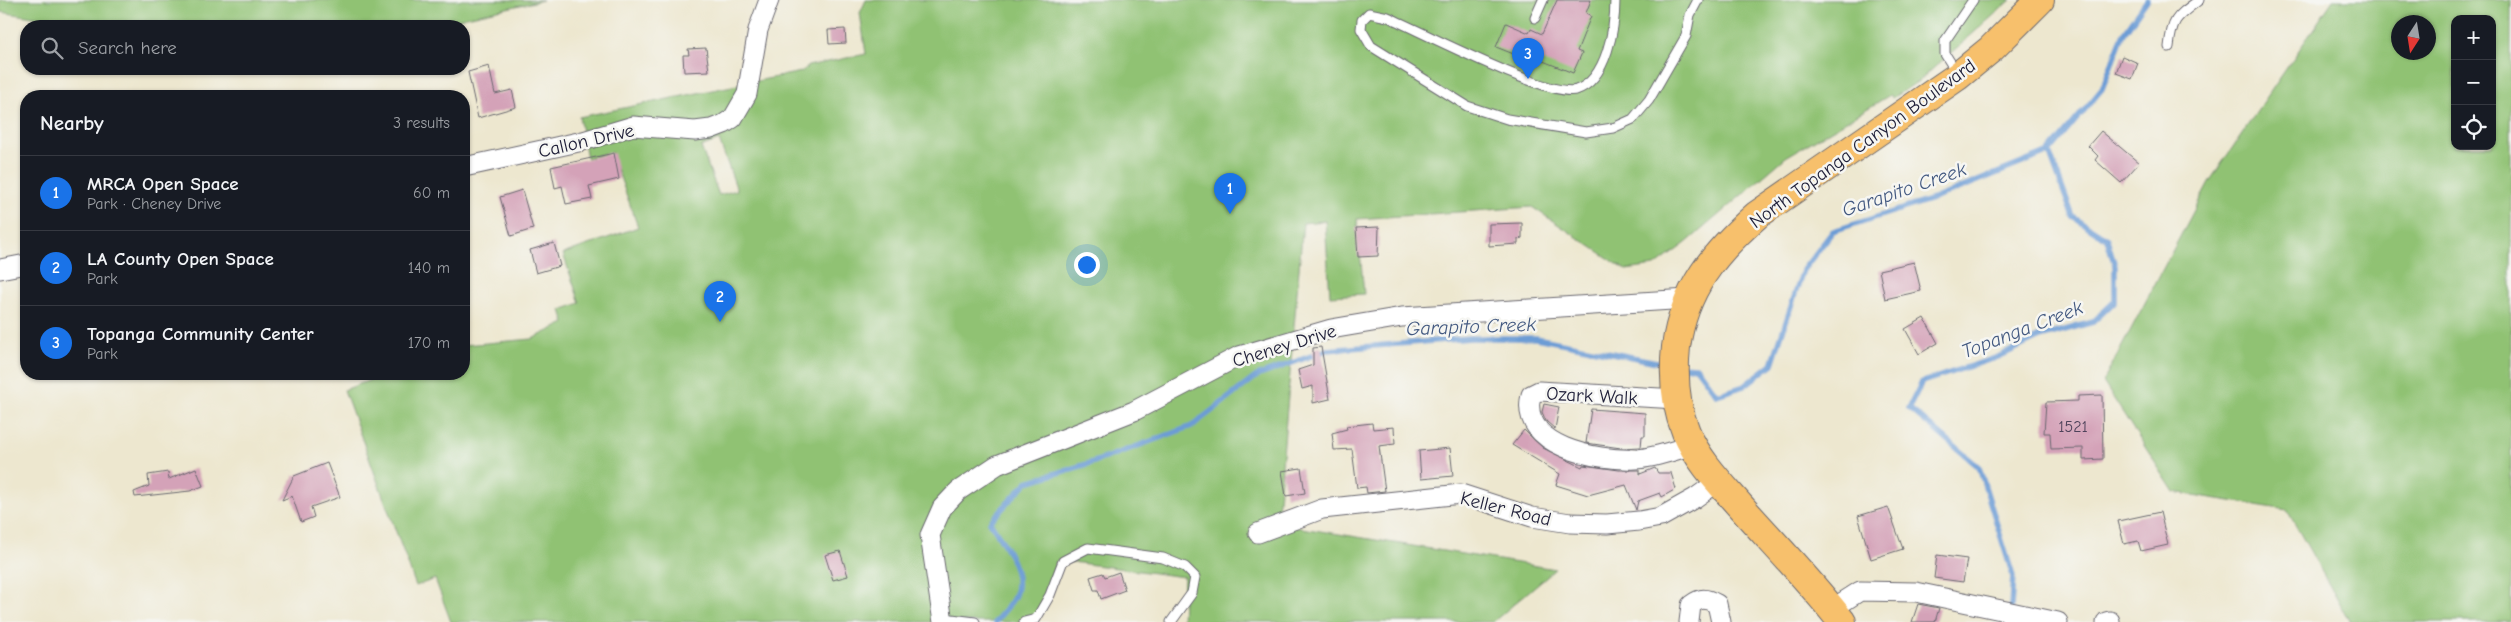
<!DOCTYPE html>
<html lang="en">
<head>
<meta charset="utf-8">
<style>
	:root { --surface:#171b24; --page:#20242c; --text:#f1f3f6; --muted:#9ea1a6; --line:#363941; --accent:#1a73e8 }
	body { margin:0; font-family:"Comic Neue",sans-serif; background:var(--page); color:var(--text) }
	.controls { position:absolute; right:15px; top:15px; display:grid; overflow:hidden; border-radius:10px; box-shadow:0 1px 4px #0004 }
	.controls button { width:45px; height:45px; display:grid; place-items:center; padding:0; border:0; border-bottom:1px solid var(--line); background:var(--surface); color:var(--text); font:25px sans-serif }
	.compass { position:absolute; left:2391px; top:15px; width:45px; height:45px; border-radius:50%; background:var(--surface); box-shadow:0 1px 4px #0004; rotate:192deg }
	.you { position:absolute; left:1086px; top:264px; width:18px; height:18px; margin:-12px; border:4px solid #fff; border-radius:50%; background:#1a73e8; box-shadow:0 0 0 8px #1a73e833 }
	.badge { display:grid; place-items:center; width:32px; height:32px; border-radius:50%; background:var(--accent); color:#fff; font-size:16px; font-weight:700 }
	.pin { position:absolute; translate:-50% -41px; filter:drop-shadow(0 1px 2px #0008) }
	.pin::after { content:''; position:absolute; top:26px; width:18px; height:15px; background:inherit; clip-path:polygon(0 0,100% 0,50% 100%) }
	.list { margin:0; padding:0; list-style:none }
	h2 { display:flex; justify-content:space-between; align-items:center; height:65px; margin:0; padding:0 20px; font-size:21px }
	h2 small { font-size:16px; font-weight:400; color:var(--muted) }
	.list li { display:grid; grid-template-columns:32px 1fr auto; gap:15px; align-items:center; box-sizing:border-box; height:75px; padding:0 20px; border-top:1px solid var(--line) }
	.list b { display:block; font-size:19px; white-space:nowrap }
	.list p { margin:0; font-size:16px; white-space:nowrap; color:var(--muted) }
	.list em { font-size:16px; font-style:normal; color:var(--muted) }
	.icon { flex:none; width:28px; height:28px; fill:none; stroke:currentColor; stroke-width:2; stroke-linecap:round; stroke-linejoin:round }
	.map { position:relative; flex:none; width:2511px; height:622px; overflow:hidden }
	.search { position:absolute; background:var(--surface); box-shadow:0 1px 4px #0004; left:20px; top:20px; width:450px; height:55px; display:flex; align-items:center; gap:12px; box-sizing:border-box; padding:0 18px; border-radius:20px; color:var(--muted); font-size:19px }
	.panel { position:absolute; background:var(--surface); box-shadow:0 1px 4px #0004; left:20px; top:90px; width:450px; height:290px; border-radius:20px }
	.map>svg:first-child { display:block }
	.green { fill:#90c273; stroke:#597257; fill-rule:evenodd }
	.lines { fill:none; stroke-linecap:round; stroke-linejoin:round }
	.stream { stroke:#6c9cd5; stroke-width:5.5 }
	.building { fill:#d4a2b8 }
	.lane-casing { stroke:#69676f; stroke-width:11 }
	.street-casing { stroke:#69676f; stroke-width:21 }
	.primary-casing { stroke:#69676f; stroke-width:30 }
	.lane { stroke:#fff; stroke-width:9 }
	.street { stroke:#fff; stroke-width:19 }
	.primary { stroke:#f7c06c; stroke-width:28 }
	.labels { text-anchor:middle; stroke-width:5; stroke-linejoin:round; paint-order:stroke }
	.number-label { font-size:16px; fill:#4e425a }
	.street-label { font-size:19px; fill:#22223b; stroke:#f6f6f2 }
	.water-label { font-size:20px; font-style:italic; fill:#435980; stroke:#f6f6f2 }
</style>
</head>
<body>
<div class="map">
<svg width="2511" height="622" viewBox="0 0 2511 622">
	<rect width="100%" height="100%" fill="#f6f6f2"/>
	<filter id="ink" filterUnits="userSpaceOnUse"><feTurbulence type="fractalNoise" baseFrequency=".02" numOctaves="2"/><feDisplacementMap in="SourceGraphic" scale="10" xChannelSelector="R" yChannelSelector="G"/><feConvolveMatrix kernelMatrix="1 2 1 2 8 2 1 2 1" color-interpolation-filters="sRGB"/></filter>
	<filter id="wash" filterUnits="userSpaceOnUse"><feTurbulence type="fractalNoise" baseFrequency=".0096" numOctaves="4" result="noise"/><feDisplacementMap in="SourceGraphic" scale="20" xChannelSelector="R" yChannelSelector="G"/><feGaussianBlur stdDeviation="1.12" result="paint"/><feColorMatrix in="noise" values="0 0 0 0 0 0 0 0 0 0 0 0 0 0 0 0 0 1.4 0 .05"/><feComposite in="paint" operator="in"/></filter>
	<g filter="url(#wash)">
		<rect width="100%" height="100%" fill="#ede7cf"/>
		<g class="green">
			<path d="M0,0H543L426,26H93L0,12Z"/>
			<path d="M866,0H2011L1919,81L1892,98L1890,95L1786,157L1686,243L1655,266L1626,270L1532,207L1357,219L1364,294L1330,296L1325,221L1303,223L1277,524L1555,569L1493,622H1182L1184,577L1057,560L1035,622H451L435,579L416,586L344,390L386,374H464V345L532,339L565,323L561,310L580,303L563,254L638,227L611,152L587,158L579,117L801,72L808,66L866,54L860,13ZM719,140L737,190L719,195L701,147Z"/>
			<path d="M2333,0H2511V622H2350L2287,510L2174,492L2103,382L2209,182ZM2455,19H2492V146H2455ZM2398,22H2428V52H2398Z"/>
		</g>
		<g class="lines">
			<g class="stream">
				<path d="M1681,366L1696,367L1717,395L1744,386L1772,364L1803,270L1833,231L1936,198L2049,152"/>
				<path d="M995,622C1001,614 1010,606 1014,597C1026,573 1002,541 990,522L1027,482L1094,462L1192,426L1257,376L1327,350L1470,338H1536L1667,364"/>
				<path d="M2010,622L2013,576L1979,467L1909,408L1922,382L1998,357L2040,337L2093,322L2115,301V266L2107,239L2073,217L2049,152L2102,89L2123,35L2147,0"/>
			</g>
		</g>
		<g id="blocks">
			<g class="building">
				<path d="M1557,0H1591L1586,13L1591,16L1577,51L1582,53L1573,73L1523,53L1521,57L1496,47L1506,23L1529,33L1531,29L1542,34Z"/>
				<path d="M845,29L846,43L829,44L828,30Z"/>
				<path d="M706,48L709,71L684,72L683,55H689L688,49Z"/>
				<path d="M2122,56L2138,63L2132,79L2116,73Z"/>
				<path d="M489,66L495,94L512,90L516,107L478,118L468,72Z"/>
				<path d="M2101,131L2139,163L2121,183L2095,160L2098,156L2088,146Z"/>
				<path d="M614,153L619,179L589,186L592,199L566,204L562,186L555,188L551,167Z"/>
				<path d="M522,190L533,229L511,236L500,197Z"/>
				<path d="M1522,223V238L1518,239V244L1489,246V224Z"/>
				<path d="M1379,227L1378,256L1358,257L1356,228Z"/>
				<path d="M554,243L560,266L536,273L530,250Z"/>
				<path d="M1914,262L1921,291L1885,299L1879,270Z"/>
				<path d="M1924,318L1938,343L1919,354L1905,329Z"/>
				<path d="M1321,347L1330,399L1313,403V386L1302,389L1298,370L1313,365V348Z"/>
				<path d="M2102,395L2103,459L2083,460V448L2051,449L2050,433H2044L2046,402L2078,401V396Z"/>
				<path d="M1544,404L1559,407L1555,429L1546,421L1542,412Z"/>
				<path d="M1591,409L1645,413V436H1642L1641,447L1621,448L1586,443Z"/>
				<path d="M1372,423L1373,429L1394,427L1395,444L1379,446L1385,491L1367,493L1366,487L1357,488L1352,449L1334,450L1332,433L1347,429L1346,426Z"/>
				<path d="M1524,430L1543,448L1582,467L1583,465L1619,470H1640V474L1655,468L1658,473H1671L1676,489L1662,497L1660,493L1638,501L1636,510L1626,485L1588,495L1556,485L1560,474L1512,445Z"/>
				<path d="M1450,448L1453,476L1421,479L1419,451Z"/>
				<path d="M327,463L340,497L311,507L314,517L301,522L292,496L282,500L294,476Z"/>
				<path d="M196,468L203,486L190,491L135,497L134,492L149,486L148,475L168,472L169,479Z"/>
				<path d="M1301,468L1305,493L1286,496L1282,471Z"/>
				<path d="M1888,507L1903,549L1871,559L1858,516Z"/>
				<path d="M2160,512L2168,545L2141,551L2138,541L2124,544L2118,521Z"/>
				<path d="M840,551L848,576L833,580L825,555Z"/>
				<path d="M1937,555L1967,559L1963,582L1934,578Z"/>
				<path d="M1119,572L1125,590L1101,599L1098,590H1094L1090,577L1103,573L1105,577Z"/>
				<path d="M1918,604L1939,608L1935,622H1912Z"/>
			</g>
		</g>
	</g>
	<g filter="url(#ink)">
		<use href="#blocks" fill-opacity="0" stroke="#69676f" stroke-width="1"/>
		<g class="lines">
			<defs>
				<g id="lane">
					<path d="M1615,0C1615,27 1607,80 1576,90C1549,98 1420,31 1388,17L1369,13L1362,20L1361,29L1371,46L1467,106L1507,119L1586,132L1613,128L1633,119L1649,100L1686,36L1690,15L1698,0"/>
					<path d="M1535,18L1543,0"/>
					<path d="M2169,47C2172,19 2176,17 2199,0"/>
					<path d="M1957,73L1945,54V41L1973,0"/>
					<path d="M944,618L975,622"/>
					<path d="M1024,622L1036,619L1050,595L1063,561L1088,548L1163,558L1185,567L1195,577L1192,593L1171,622"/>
				</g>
				<g id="street">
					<path d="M464,167L583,141L633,126L695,131L711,129L724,124L733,118L747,94L758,30L769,0"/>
					<path d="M0,269L26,264"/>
					<path d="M1677,399L1539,391L1531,395C1518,447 1598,461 1636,459C1655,458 1675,450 1693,445"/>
					<path d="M1258,533L1322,509L1461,494L1532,517L1570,523L1607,524L1639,521L1661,517L1695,498L1719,481"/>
					<path d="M1832,609L1860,591L1916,592L2058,622"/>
					<path d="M943,622L930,535L942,508L958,491L997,465L1134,411L1239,356L1331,329L1402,317L1688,299"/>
					<path d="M1689,622L1691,605C1701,597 1706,598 1717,604L1721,622"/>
					<path d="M2106,622L2110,621"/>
				</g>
				<path id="primary" d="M1842,622C1811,582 1776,546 1742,508C1722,485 1698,461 1686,432C1675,405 1673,376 1676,347C1684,289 1714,253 1757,215L1958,76L1991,49L2040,0"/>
			</defs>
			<use href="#lane" class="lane-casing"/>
			<use href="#street" class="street-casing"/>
			<use href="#primary" class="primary-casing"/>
			<use href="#lane" class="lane"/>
			<use href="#street" class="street"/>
			<use href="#primary" class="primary"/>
		</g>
	</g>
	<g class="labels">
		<g class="number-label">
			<text x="2073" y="432">1521</text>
		</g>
		<g class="street-label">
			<text transform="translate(586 140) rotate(-13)" y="7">Callon Drive</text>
			<text transform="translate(1862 143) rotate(-36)" y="7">North Topanga Canyon Boulevard</text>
			<text transform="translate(1284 345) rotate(-17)" y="7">Cheney Drive</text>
			<text transform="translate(1592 395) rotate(3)" y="7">Ozark Walk</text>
			<text transform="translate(1506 508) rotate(14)" y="7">Keller Road</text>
		</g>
		<g class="water-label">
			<text transform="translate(1904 189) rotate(-19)" y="7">Garapito Creek</text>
			<text transform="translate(1471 326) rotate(-2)" y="7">Garapito Creek</text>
			<text transform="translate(2022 329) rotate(-21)" y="7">Topanga Creek</text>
		</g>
	</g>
</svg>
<div class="controls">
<button>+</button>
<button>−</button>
<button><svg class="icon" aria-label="locate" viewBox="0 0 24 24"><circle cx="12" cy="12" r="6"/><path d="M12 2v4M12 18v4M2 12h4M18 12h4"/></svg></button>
</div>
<svg class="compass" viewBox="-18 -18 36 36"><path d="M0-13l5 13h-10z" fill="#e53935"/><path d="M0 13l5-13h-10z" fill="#9ea1a6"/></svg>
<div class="you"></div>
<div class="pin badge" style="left:1230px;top:214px">1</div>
<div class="pin badge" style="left:720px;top:322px">2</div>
<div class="pin badge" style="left:1528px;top:79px">3</div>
<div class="search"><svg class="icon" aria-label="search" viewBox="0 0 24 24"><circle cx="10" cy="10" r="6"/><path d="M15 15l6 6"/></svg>Search here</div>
<section class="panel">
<h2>Nearby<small>3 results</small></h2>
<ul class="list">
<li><span class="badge">1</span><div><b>MRCA Open Space</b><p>Park · Cheney Drive</p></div><em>60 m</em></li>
<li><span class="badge">2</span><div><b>LA County Open Space</b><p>Park</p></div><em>140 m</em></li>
<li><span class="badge">3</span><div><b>Topanga Community Center</b><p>Park</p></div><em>170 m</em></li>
</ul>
</section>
</div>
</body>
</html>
